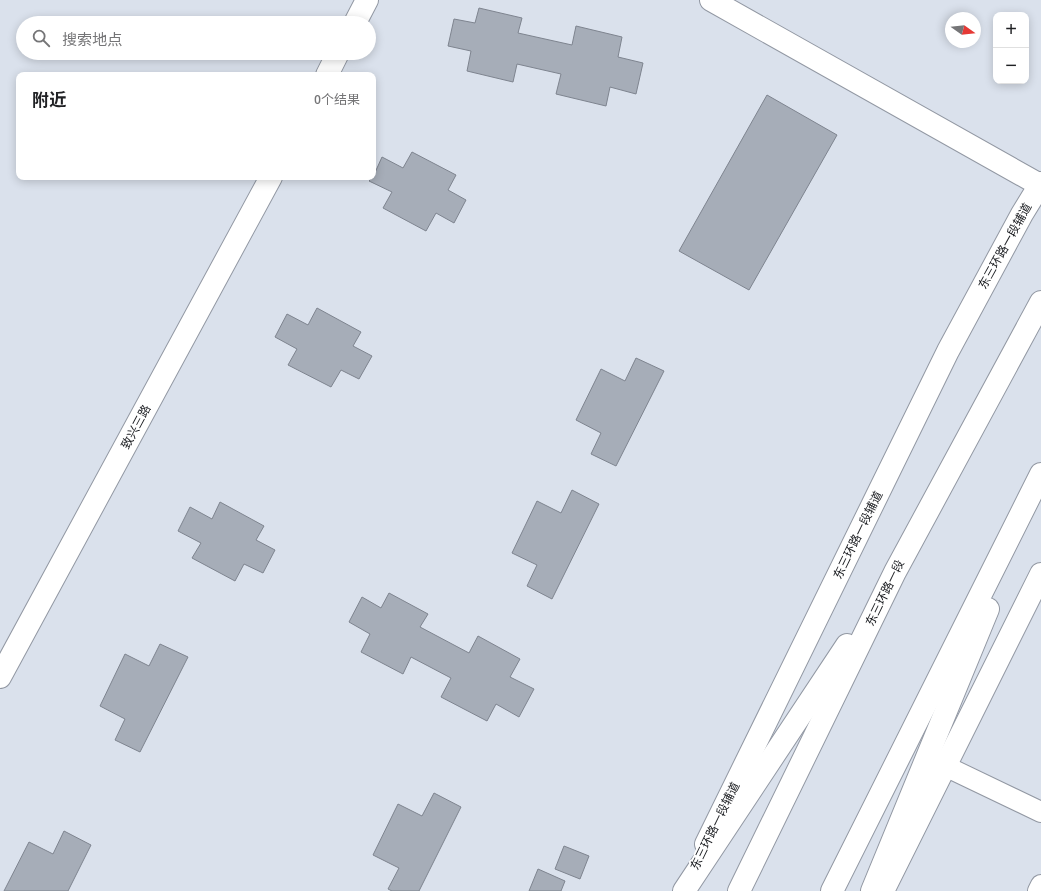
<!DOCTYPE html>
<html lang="zh">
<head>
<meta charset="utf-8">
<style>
	:root { --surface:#fff; --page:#f6f6f6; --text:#202124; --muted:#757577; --line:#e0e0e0 }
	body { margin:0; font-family:Signika,"Noto Sans SC",sans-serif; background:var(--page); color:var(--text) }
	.controls { position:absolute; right:12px; top:12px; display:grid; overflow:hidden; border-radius:8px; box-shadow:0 2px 10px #0003 }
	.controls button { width:36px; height:36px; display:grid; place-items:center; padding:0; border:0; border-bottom:1px solid var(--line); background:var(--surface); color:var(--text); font:20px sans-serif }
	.compass { position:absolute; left:945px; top:12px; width:36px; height:36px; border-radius:50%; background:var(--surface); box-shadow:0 2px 10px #0003; rotate:105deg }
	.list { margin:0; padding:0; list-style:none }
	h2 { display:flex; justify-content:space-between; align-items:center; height:52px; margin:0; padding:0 16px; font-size:17px }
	h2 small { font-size:13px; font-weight:400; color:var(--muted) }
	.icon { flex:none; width:22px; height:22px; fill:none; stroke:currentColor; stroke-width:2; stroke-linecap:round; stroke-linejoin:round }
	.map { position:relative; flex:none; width:1041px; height:891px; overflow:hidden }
	.search { position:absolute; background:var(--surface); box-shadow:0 2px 10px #0003; left:16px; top:16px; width:360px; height:44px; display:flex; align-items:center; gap:10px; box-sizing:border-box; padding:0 14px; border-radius:22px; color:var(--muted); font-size:15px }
	.panel { position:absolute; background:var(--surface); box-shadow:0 2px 10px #0003; left:16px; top:72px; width:360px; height:108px; border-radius:8px }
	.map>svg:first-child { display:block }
	.building { fill:#a6adb8; stroke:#7e848f }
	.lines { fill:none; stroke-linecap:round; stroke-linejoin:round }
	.street-casing { stroke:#9298a3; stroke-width:22 }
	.secondary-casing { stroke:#9298a3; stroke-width:24 }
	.highway-casing { stroke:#9298a3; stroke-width:24 }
	.street { stroke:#fff; stroke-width:20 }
	.secondary { stroke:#fff; stroke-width:22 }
	.highway { stroke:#fff; stroke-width:22 }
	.labels { text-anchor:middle; stroke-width:3.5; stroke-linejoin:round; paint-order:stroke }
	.street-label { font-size:12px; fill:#1a1c20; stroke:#fff }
</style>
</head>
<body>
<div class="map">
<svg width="1041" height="891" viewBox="0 0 1041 891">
	<rect width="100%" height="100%" fill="#dae1ec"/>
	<g class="building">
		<path d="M479,8L522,18L518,33L572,45L576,26L622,37L618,57L643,63L636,94L610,87L606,106L556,94L561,74L517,64L513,82L467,71L471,51L448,46L454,19L475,23Z"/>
		<path d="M767,95L837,135L749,290L679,251Z"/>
		<path d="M412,152L456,175L448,190L466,200L454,223L436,213L426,231L383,208L392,192L369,181L373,177L382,157L403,168Z"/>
		<path d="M317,308L361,332L353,346L372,356L359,379L341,370L331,387L288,365L297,349L275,337L287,314L308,325Z"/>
		<path d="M636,358L664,371L616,466L591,454L601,433L576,420L601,369L625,381Z"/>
		<path d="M572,490L599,504L552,599L527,586L537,565L512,553L537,501L561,513Z"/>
		<path d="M220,502L264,526L256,540L275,550L263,573L244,564L235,581L192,558L201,543L178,531L190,507L212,519Z"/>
		<path d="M389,593L428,614L420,627L469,653L478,636L520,659L510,677L534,689L519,717L496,704L487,721L441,697L451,678L411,657L403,674L361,652L370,634L349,622L362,597L381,608Z"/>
		<path d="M160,644L188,657L140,752L115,740L125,719L100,706L125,654L149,666Z"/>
		<path d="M434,793L461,807L419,891H392L388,889L399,868L373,855L398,804L422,816Z"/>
		<path d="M64,831L91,845L68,891H4L29,842L53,854Z"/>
		<path d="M564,846L589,856L580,879L555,869Z"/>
		<path d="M538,869L565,881L561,891H529Z"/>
	</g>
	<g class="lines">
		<defs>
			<g id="street">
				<path d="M945,766L1041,812"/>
				<path d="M1038,891L1041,885"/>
			</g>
			<g id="secondary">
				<path d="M711,0L1040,185"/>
				<path d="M355,23L367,0"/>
				<path d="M327,75L338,53"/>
				<path d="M0,677L271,177"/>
				<path d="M706,844L948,351L1022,214L1041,183"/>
				<path d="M883,891L1041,574"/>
			</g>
			<g id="highway">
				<path d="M684,891L847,645"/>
				<path d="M739,891L895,572L1041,302"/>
				<path d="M832,891L1041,474"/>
				<path d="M872,891L988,609"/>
			</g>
		</defs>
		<use href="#street" class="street-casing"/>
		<use href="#secondary" class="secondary-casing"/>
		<use href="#highway" class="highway-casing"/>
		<use href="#street" class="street"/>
		<use href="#secondary" class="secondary"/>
		<use href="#highway" class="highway"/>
	</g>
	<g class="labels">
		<g class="street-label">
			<text transform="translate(1005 246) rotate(-61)" y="4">东三环路一段辅道</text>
			<text transform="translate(136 427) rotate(-62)" y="4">致兴三路</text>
			<text transform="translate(858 535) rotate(-64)" y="4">东三环路一段辅道</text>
			<text transform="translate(885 593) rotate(-64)" y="4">东三环路一段</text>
			<text transform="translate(715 826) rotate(-64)" y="4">东三环路一段辅道</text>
		</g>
	</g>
</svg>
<div class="controls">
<button>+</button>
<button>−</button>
</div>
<svg class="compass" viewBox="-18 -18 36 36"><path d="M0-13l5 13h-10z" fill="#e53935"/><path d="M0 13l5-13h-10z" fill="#757577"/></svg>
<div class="search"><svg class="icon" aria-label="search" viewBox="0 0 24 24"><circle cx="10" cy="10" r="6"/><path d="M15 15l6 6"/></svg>搜索地点</div>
<section class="panel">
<h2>附近<small>0个结果</small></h2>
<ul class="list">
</ul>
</section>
</div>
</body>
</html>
